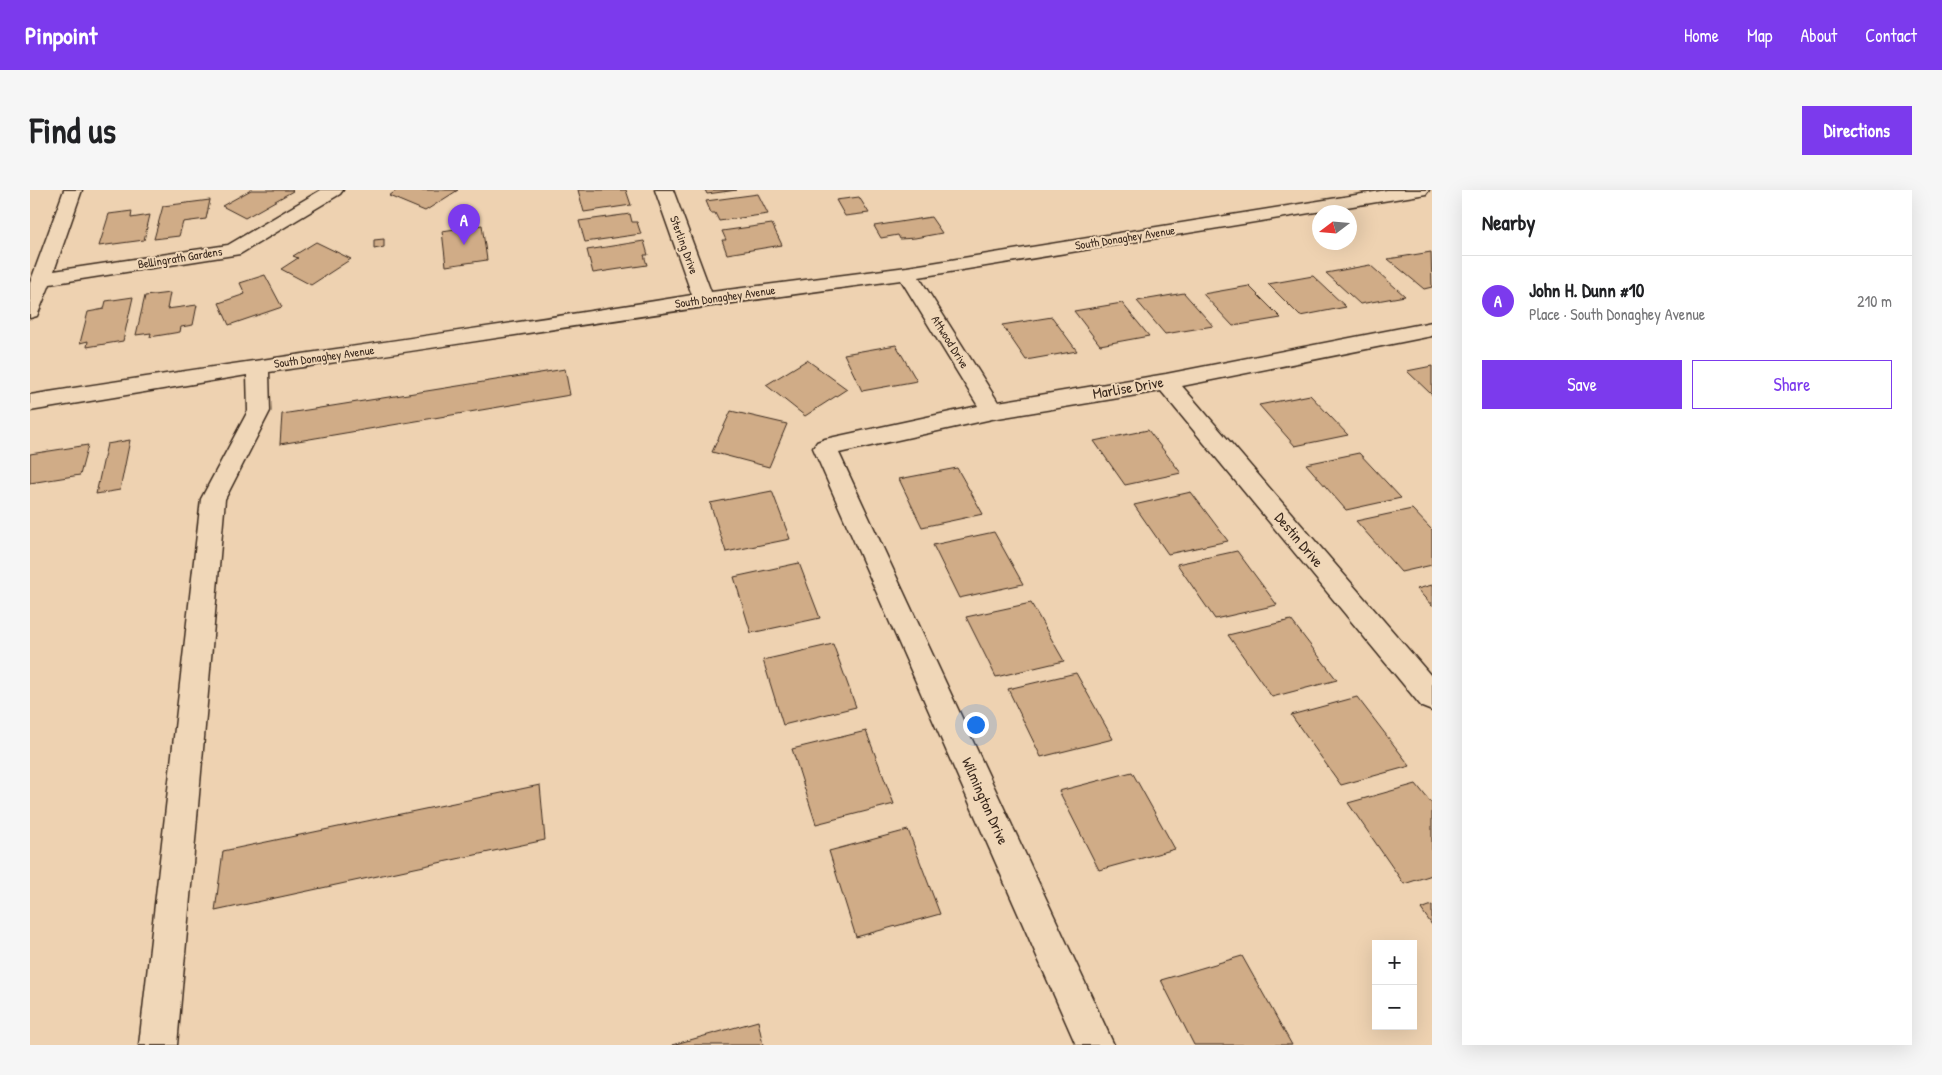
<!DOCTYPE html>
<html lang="en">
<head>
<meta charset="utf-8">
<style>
	:root { --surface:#fff; --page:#f6f6f6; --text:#202124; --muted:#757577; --line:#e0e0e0; --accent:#7c3aed }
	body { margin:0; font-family:"Patrick Hand",sans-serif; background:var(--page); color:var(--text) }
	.controls { position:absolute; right:15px; bottom:15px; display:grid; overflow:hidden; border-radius:0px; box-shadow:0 5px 20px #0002 }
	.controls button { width:45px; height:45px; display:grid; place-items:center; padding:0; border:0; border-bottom:1px solid var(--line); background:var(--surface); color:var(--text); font:25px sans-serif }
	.compass { position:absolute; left:1282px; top:15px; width:45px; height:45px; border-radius:50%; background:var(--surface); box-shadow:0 5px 20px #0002; rotate:254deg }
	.you { position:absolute; left:945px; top:534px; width:18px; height:18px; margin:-12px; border:4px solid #fff; border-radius:50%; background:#1a73e8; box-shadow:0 0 0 8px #1a73e833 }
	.badge { display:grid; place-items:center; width:32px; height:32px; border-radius:50%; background:var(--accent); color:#fff; font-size:16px; font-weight:700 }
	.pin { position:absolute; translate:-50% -41px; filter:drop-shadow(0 1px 2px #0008) }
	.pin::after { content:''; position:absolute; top:26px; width:18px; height:15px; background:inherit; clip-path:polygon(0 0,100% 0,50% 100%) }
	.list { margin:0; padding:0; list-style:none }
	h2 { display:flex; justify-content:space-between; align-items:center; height:65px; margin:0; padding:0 20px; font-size:21px }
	h2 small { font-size:16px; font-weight:400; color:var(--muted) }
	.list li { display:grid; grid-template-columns:32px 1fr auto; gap:15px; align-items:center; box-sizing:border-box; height:90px; padding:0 20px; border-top:1px solid var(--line) }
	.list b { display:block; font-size:19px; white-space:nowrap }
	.list p { margin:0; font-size:16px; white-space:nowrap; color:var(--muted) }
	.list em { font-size:16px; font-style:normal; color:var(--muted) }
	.actions { display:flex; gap:10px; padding:15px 20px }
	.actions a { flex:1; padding:11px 0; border:1px solid var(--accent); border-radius:0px; text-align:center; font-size:18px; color:var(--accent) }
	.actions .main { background:var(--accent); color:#fff }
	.map { position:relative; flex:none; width:1402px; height:855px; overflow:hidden; border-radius:0px }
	header { display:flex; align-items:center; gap:30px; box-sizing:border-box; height:70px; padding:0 25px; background:var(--accent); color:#fff }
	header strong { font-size:24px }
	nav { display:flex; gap:28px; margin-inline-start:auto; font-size:18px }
	.intro { display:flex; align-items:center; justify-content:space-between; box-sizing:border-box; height:120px; padding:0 30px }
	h1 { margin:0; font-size:35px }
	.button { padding:12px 22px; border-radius:0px; background:var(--accent); color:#fff; font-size:18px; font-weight:700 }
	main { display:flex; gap:30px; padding:0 30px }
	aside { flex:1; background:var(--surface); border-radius:0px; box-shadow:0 5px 20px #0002 }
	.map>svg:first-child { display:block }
	.building { fill:#d0ac87; stroke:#3b2a1e }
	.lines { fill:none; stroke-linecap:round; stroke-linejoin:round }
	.minor-casing { stroke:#3b2a1e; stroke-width:3 }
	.minor { fill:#f0d7b8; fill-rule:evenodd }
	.labels { text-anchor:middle; stroke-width:4; stroke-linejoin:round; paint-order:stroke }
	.far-street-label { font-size:12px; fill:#3b2a1e; stroke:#f0d7b8 }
	.street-label { font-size:15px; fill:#3b2a1e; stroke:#f0d7b8 }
</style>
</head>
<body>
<header>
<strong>Pinpoint</strong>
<nav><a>Home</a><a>Map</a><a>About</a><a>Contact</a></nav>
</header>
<div class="intro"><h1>Find us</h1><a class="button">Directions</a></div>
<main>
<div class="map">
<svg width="1402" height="855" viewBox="0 0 1402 855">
	<rect width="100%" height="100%" fill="#eed2b1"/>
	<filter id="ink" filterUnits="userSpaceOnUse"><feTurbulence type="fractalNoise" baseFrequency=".02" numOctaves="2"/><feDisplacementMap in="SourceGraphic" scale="10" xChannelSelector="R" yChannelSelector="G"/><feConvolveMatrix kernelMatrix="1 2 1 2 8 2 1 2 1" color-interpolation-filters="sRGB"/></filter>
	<g filter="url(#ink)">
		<g class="building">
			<path d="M221,0H262L263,1L215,28L192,16Z"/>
			<path d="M367,0H428L395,21L359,6Z"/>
			<path d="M548,0H596L601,15L554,22Z"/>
			<path d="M675,0H707L677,4Z"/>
			<path d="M728,4L738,24L689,31L685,23H681L676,11Z"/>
			<path d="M829,7L839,23L815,26L806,10Z"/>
			<path d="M180,10L176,29L153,32L149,46L124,49L133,16Z"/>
			<path d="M102,21L101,28L120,25L114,50L69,56L79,24Z"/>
			<path d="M600,24L602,32H607L611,44L555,52L549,31Z"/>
			<path d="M901,27L912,43L885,48L870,49L868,45L851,48L844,36Z"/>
			<path d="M742,34L752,55L697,64L692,50H696L692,41Z"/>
			<path d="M452,35L457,70L416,76L412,41Z"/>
			<path d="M354,49V57L344,59V50Z"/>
			<path d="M614,51L618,65H614L617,75L563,83L557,60Z"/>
			<path d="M286,52L321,69L281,95L251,79L268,68L263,66Z"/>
			<path d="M1401,62L1402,97L1394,99L1358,69Z"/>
			<path d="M1340,75L1375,106L1330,114L1296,83Z"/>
			<path d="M235,85L252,117L199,135L189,113L215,104L210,93Z"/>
			<path d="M1283,86L1316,117L1270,126L1238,94Z"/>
			<path d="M1219,96L1251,128L1203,136L1173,104Z"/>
			<path d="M140,103L137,119L167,115L163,135L151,137L150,142L120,147L121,143L106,145L115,106Z"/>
			<path d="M1154,103L1183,136L1135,144L1107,111Z"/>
			<path d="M103,107L93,151L57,157L58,151L50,153L58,122L74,119L76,111Z"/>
			<path d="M1092,113L1119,146L1070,155L1044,121Z"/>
			<path d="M1022,127L1047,161L996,170L972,135Z"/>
			<path d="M866,155L887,191L832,201L814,164Z"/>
			<path d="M777,170L817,199L775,226L736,195Z"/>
			<path d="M1402,176V205L1377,181Z"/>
			<path d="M535,179L540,205L250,254L252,224Z"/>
			<path d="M1280,205L1318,245L1265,256L1229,215Z"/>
			<path d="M701,221L757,234L739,277L682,262Z"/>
			<path d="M1118,240L1151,283L1095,295L1064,251Z"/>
			<path d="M100,250L90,300L66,304L77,254Z"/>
			<path d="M58,255L50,285L0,293V264Z"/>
			<path d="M1329,263L1371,308L1316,320L1276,274Z"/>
			<path d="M927,278L953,324L892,337L869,289Z"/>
			<path d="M742,301L760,349L696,362L680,313Z"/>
			<path d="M1161,302L1198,351L1138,364L1104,315Z"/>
			<path d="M1382,319L1402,340V375L1371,382L1326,331Z"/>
			<path d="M964,342L993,394L929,408L903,355Z"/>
			<path d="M1207,361L1247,415L1185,429L1147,374Z"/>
			<path d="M769,373L790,428L721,443L704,387Z"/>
			<path d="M1402,395V416L1387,399Z"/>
			<path d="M1001,413L1034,471L966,487L936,427Z"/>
			<path d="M1261,430L1307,490L1242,507L1198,445Z"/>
			<path d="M803,454L826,517L753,535L733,470Z"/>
			<path d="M1046,483L1083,549L1011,567L978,499Z"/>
			<path d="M1327,507L1380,576L1311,595L1261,525Z"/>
			<path d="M836,541L864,614L786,634L762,559Z"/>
			<path d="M1102,582L1145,659L1069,680L1029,601Z"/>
			<path d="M1386,594L1402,614V685L1374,694L1318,613Z"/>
			<path d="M510,595L515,650L185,721L193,661Z"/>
			<path d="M878,640L910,724L826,747L799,661Z"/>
			<path d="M1402,715V735L1391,719Z"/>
			<path d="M1212,766L1262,855H1164L1131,790Z"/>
			<path d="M728,831L733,855H642Z"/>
		</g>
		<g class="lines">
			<defs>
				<g id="minor">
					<path d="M34,0H52L24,81L198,55L291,0H313L310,4L210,64L20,94L7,126L0,128V93Z"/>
					<path d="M625,0H643L681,102L877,77L1357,0H1399L1396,4L1390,5L889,87L968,212L1136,184L1402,132V146L1152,196L1402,487V521L1392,517L1131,201L962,229L809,263L1084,855H1046L783,258L787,252L795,249L948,216L871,90C660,117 450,151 239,182L240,221L195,309L147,855H109L171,309L218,221L217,185L0,221V205C220,170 442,141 662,105Z"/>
				</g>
			</defs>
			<use href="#minor" class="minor-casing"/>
			<use href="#minor" class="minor"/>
		</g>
	</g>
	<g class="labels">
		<g class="far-street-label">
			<text transform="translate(1095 48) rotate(-9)" y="4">South Donaghey Avenue</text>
			<text transform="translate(654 55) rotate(70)" y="4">Sterling Drive</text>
			<text transform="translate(150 68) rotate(-9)" y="4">Bellingrath Gardens</text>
			<text transform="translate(695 107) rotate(-8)" y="4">South Donaghey Avenue</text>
			<text transform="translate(920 152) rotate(58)" y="4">Attwood Drive</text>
			<text transform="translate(294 167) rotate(-8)" y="4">South Donaghey Avenue</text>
		</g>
		<g class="street-label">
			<text transform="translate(1098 198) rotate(-10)" y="5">Marlise Drive</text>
			<text transform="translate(1269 350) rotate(50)" y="5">Destin Drive</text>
			<text transform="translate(955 611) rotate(66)" y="5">Wilmington Drive</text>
		</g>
	</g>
</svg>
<div class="controls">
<button>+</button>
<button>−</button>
</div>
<svg class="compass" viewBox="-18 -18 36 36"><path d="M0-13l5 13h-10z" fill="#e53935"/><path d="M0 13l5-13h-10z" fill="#757577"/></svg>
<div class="you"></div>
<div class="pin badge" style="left:434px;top:55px">A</div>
</div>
<aside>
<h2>Nearby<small></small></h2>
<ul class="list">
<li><span class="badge">A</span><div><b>John H. Dunn #10</b><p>Place · South Donaghey Avenue</p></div><em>210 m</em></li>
</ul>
<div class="actions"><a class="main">Save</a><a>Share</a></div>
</aside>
</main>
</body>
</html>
